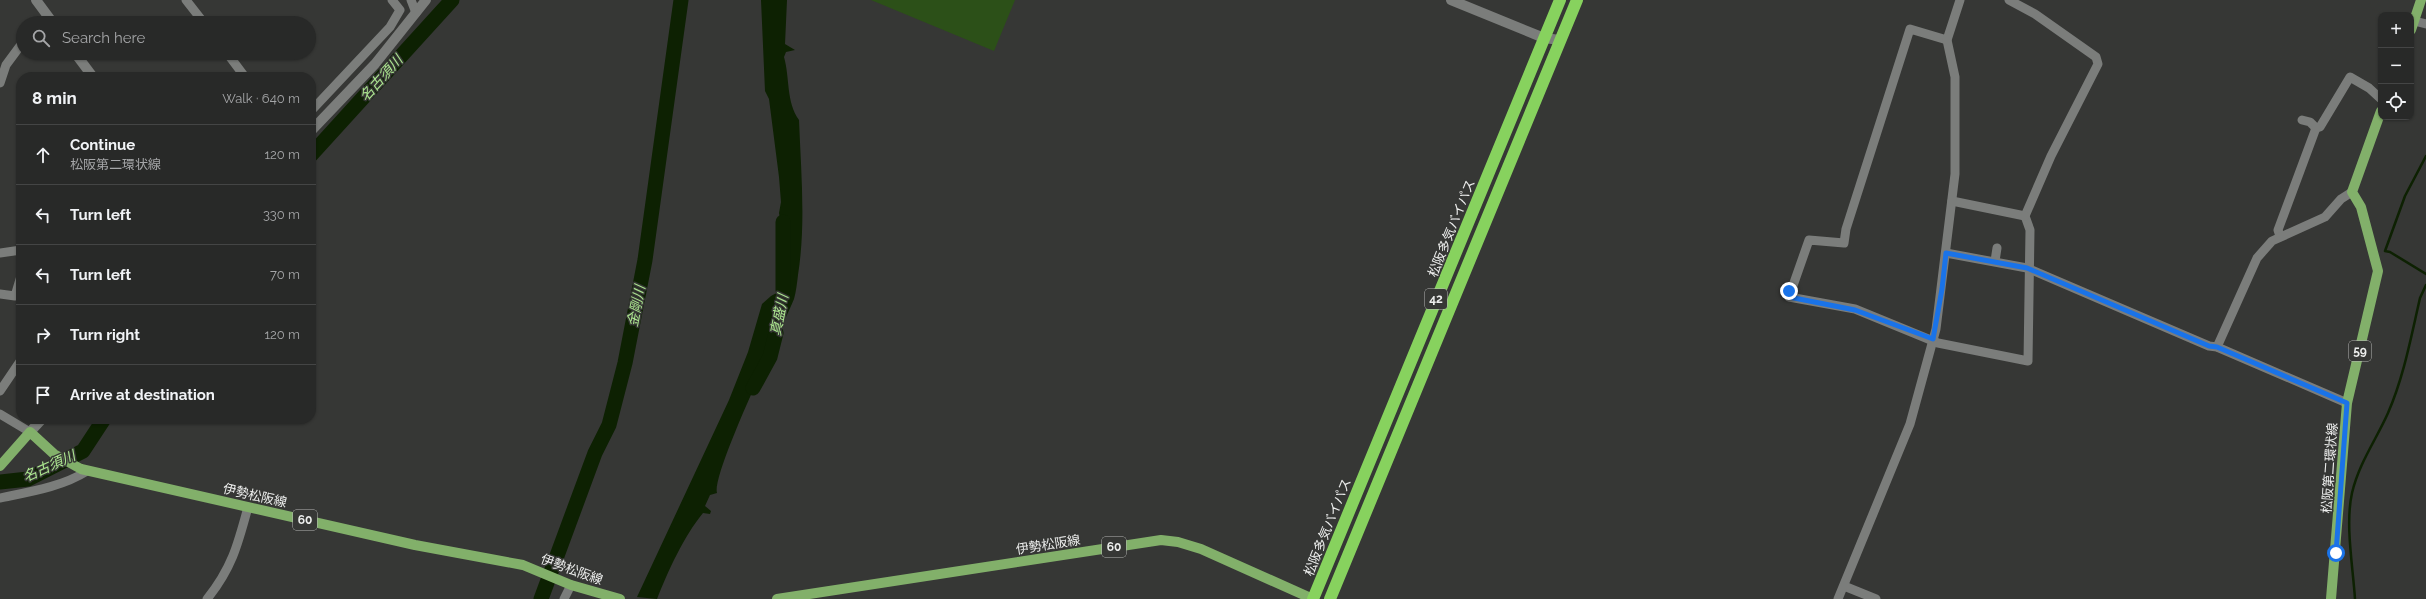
<!DOCTYPE html>
<html lang="en">
<head>
<meta charset="utf-8">
<style>
	:root { --surface:#282928; --page:#303130; --text:#f1f3f6; --muted:#a5a6a8; --line:#444545 }
	body { margin:0; font-family:Raleway,"Noto Sans JP",sans-serif; background:var(--page); color:var(--text) }
	.controls { position:absolute; right:12px; top:12px; display:grid; overflow:hidden; border-radius:8px; box-shadow:0 1px 3px #0004 }
	.controls button { width:36px; height:36px; display:grid; place-items:center; padding:0; border:0; border-bottom:1px solid var(--line); background:var(--surface); color:var(--text); font:20px sans-serif }
	.stop { position:absolute; width:12px; height:12px; margin:-9px; border:3px solid #1a73e8; border-radius:50%; background:#fff }
	.stop.end { background:#1a73e8; border-color:#fff; box-shadow:0 1px 4px #0008 }
	.list { margin:0; padding:0; list-style:none }
	h2 { display:flex; justify-content:space-between; align-items:center; height:52px; margin:0; padding:0 16px; font-size:17px }
	h2 small { font-size:13px; font-weight:400; color:var(--muted) }
	.list li { display:grid; grid-template-columns:26px 1fr auto; gap:12px; align-items:center; box-sizing:border-box; height:60px; padding:0 16px; border-top:1px solid var(--line) }
	.list b { display:block; font-size:15px; white-space:nowrap }
	.list p { margin:0; font-size:13px; white-space:nowrap; color:var(--muted) }
	.list em { font-size:13px; font-style:normal; color:var(--muted) }
	.icon { flex:none; width:22px; height:22px; fill:none; stroke:currentColor; stroke-width:2; stroke-linecap:round; stroke-linejoin:round }
	.map { position:relative; flex:none; width:2426px; height:599px; overflow:hidden }
	.search { position:absolute; background:var(--surface); box-shadow:0 1px 3px #0004; left:16px; top:16px; width:300px; height:44px; display:flex; align-items:center; gap:10px; box-sizing:border-box; padding:0 14px; border-radius:22px; color:var(--muted); font-size:15px }
	.panel { position:absolute; background:var(--surface); box-shadow:0 1px 3px #0004; left:16px; top:72px; width:300px; height:352px; border-radius:16px }
	.map>svg:first-child { display:block }
	.green { fill:#2c5018 }
	.water { fill:#0d2102 }
	.lines { fill:none; stroke-linecap:round; stroke-linejoin:round }
	.stream { stroke:#0d2102; stroke-width:2.5 }
	.river { stroke:#0d2102; stroke-width:15 }
	.street { stroke:#7b7d7b; stroke-width:9 }
	.secondary { stroke:#7b7d7b; stroke-width:10 }
	.primary { stroke:#82b06a; stroke-width:10 }
	.highway { stroke:#87d25e; stroke-width:12 }
	.route { stroke:#1a73e8; stroke-width:5 }
	.labels { text-anchor:middle; stroke-width:3; stroke-linejoin:round; paint-order:stroke }
	.shield { fill:#363735; stroke:#b6b7b6; stroke-width:1 }
	.shield-label { font-size:12px; font-weight:bold; fill:#edeeed }
	.street-label { font-size:13px; fill:#edeeed; stroke:#363735 }
	.water-label { font-size:14px; font-style:italic; fill:#ade890; stroke:#363735 }
</style>
</head>
<body>
<div class="map">
<svg width="2426" height="599" viewBox="0 0 2426 599">
	<rect width="100%" height="100%" fill="#363735"/>
	<path class="green" d="M871,0H1015L994,51Z"/>
	<path class="water" d="M761,0H787L785,44L795,50L786,52L784,57C790,78 786,102 799,120C801,172 806,224 798,275C797,283 796,292 794,299C782,328 711,474 717,493L710,495L705,506L711,511L710,514L703,513C684,536 668,571 657,599L637,597L729,400L748,352L762,304L771,296L780,291L786,253L779,213L781,202L779,177L769,99L765,91Z"/>
	<g class="lines">
		<g class="stream">
			<path d="M2426,156L2405,196L2385,251L2390,252L2426,274"/>
			<path d="M2355,599C2353,567 2345,524 2352,493C2359,463 2376,440 2388,413C2404,376 2411,337 2420,298L2426,285"/>
		</g>
		<g class="river">
			<path d="M311,155L452,0"/>
			<path d="M783,222V290"/>
			<path d="M753,388L770,357L776,333"/>
			<path d="M0,482L28,479L83,451L104,419"/>
			<path d="M541,599L595,453L609,425L625,363L645,260L681,0"/>
		</g>
		<g class="street">
			<path d="M186,0L204,23"/>
			<path d="M411,0L416,13"/>
			<path d="M2414,21L2426,24"/>
			<path d="M1947,40L1910,29L1846,229L1844,243L1809,240L1789,297L1855,309L1938,343L2028,361L2030,230L2025,216L2051,156L2098,64L2096,57L2035,14L2009,0"/>
			<path d="M227,53L245,77"/>
			<path d="M0,83L6,65L23,42"/>
			<path d="M311,111L390,27L400,10L392,0"/>
			<path d="M2302,120L2310,122L2316,128L2320,127L2350,77L2369,88L2381,99"/>
			<path d="M1952,201L2025,216"/>
			<path d="M2280,236L2278,230L2316,128"/>
			<path d="M0,253L21,250"/>
			<path d="M1946,253L2027,268L2209,346L2217,347L2347,403"/>
			<path d="M1995,261L1997,248"/>
			<path d="M0,294L15,296L21,276"/>
			<path d="M2217,347L2257,258L2272,241L2325,217L2341,199L2352,192"/>
			<path d="M0,391L21,360"/>
			<path d="M0,414L30,432"/>
			<path d="M0,498C29,492 62,487 87,471"/>
			<path d="M1844,586L1876,599"/>
			<path d="M207,599C232,568 238,544 248,507"/>
			<path d="M564,599L571,585"/>
			<path d="M1838,599L1910,424L1936,329L1955,174V77L1947,40L1960,0"/>
		</g>
		<g class="secondary">
			<path d="M36,0L53,23"/>
			<path d="M1451,0L1544,38L1560,40"/>
			<path d="M75,53L93,77"/>
			<path d="M311,131L375,64L426,0"/>
			<path d="M30,432L42,419"/>
		</g>
		<g class="primary">
			<path d="M2411,30L2421,0"/>
			<path d="M0,466L30,432L54,454L81,469L415,545L523,565L571,585L620,599"/>
			<path d="M777,599L1161,540L1178,542L1201,549L1313,599"/>
			<path d="M2331,599L2347,403L2378,271L2361,207L2352,192L2381,111"/>
		</g>
		<g class="highway">
			<path d="M1313,599L1560,0"/>
			<path d="M1330,599L1577,0"/>
		</g>
	</g>
	<g class="lines">
		<path class="route" d="M1789,291V297L1855,310L1933,339L1942,289L1946,253L2027,268L2209,346L2217,347L2347,403L2336,553"/>
	</g>
	<g class="labels">
		<g class="shield">
			<rect x="1425" y="289" width="22" height="20" rx="3"/>
			<rect x="2349" y="341" width="22" height="20" rx="3"/>
			<rect x="293" y="510" width="24" height="20" rx="3"/>
			<rect x="1102" y="537" width="24" height="20" rx="3"/>
		</g>
		<g class="shield-label">
			<text x="1436" y="303">42</text>
			<text x="2360" y="355">59</text>
			<text x="305" y="524">60</text>
			<text x="1114" y="551">60</text>
		</g>
		<g class="street-label">
			<text transform="translate(1451 228) rotate(-68)" y="5">松阪多気バイパス</text>
			<text transform="translate(2329 468) rotate(-86)" y="5">松阪第二環状線</text>
			<text transform="translate(255 495) rotate(13)" y="5">伊勢松阪線</text>
			<text transform="translate(1327 527) rotate(-68)" y="5">松阪多気バイパス</text>
			<text transform="translate(1048 544) rotate(-9)" y="5">伊勢松阪線</text>
			<text transform="translate(572 569) rotate(20)" y="5">伊勢松阪線</text>
		</g>
		<g class="water-label">
			<text transform="translate(381 78) rotate(-48)" y="5">名古須川</text>
			<text transform="translate(636 306) rotate(-79)" y="5">金剛川</text>
			<text transform="translate(779 315) rotate(-79)" y="5">真盛川</text>
			<text transform="translate(49 466) rotate(-24)" y="5">名古須川</text>
		</g>
	</g>
</svg>
<div class="controls">
<button>+</button>
<button>−</button>
<button><svg class="icon" aria-label="locate" viewBox="0 0 24 24"><circle cx="12" cy="12" r="6"/><path d="M12 2v4M12 18v4M2 12h4M18 12h4"/></svg></button>
</div>
<div class="stop" style="left:2336px;top:553px"></div>
<div class="stop end" style="left:1789px;top:291px"></div>
<div class="search"><svg class="icon" aria-label="search" viewBox="0 0 24 24"><circle cx="10" cy="10" r="6"/><path d="M15 15l6 6"/></svg>Search here</div>
<section class="panel">
<h2>8 min<small>Walk · 640 m</small></h2>
<ul class="list">
<li><svg class="icon" aria-label="ahead" viewBox="0 0 24 24"><path d="M12 20V5M6 11l6-6 6 6"/></svg><div><b>Continue</b><p>松阪第二環状線</p></div><em>120 m</em></li>
<li><svg class="icon" aria-label="left" viewBox="0 0 24 24"><path d="M17 20v-9H6M10 6l-5 5 5 5"/></svg><div><b>Turn left</b></div><em>330 m</em></li>
<li><svg class="icon" aria-label="left" viewBox="0 0 24 24"><path d="M17 20v-9H6M10 6l-5 5 5 5"/></svg><div><b>Turn left</b></div><em>70 m</em></li>
<li><svg class="icon" aria-label="right" viewBox="0 0 24 24"><path d="M7 20v-9h11M14 6l5 5-5 5"/></svg><div><b>Turn right</b></div><em>120 m</em></li>
<li><svg class="icon" aria-label="arrive" viewBox="0 0 24 24"><path d="M6 21V4h12l-3 4 3 4H6"/></svg><div><b>Arrive at destination</b></div></li>
</ul>
</section>
</div>
</body>
</html>
